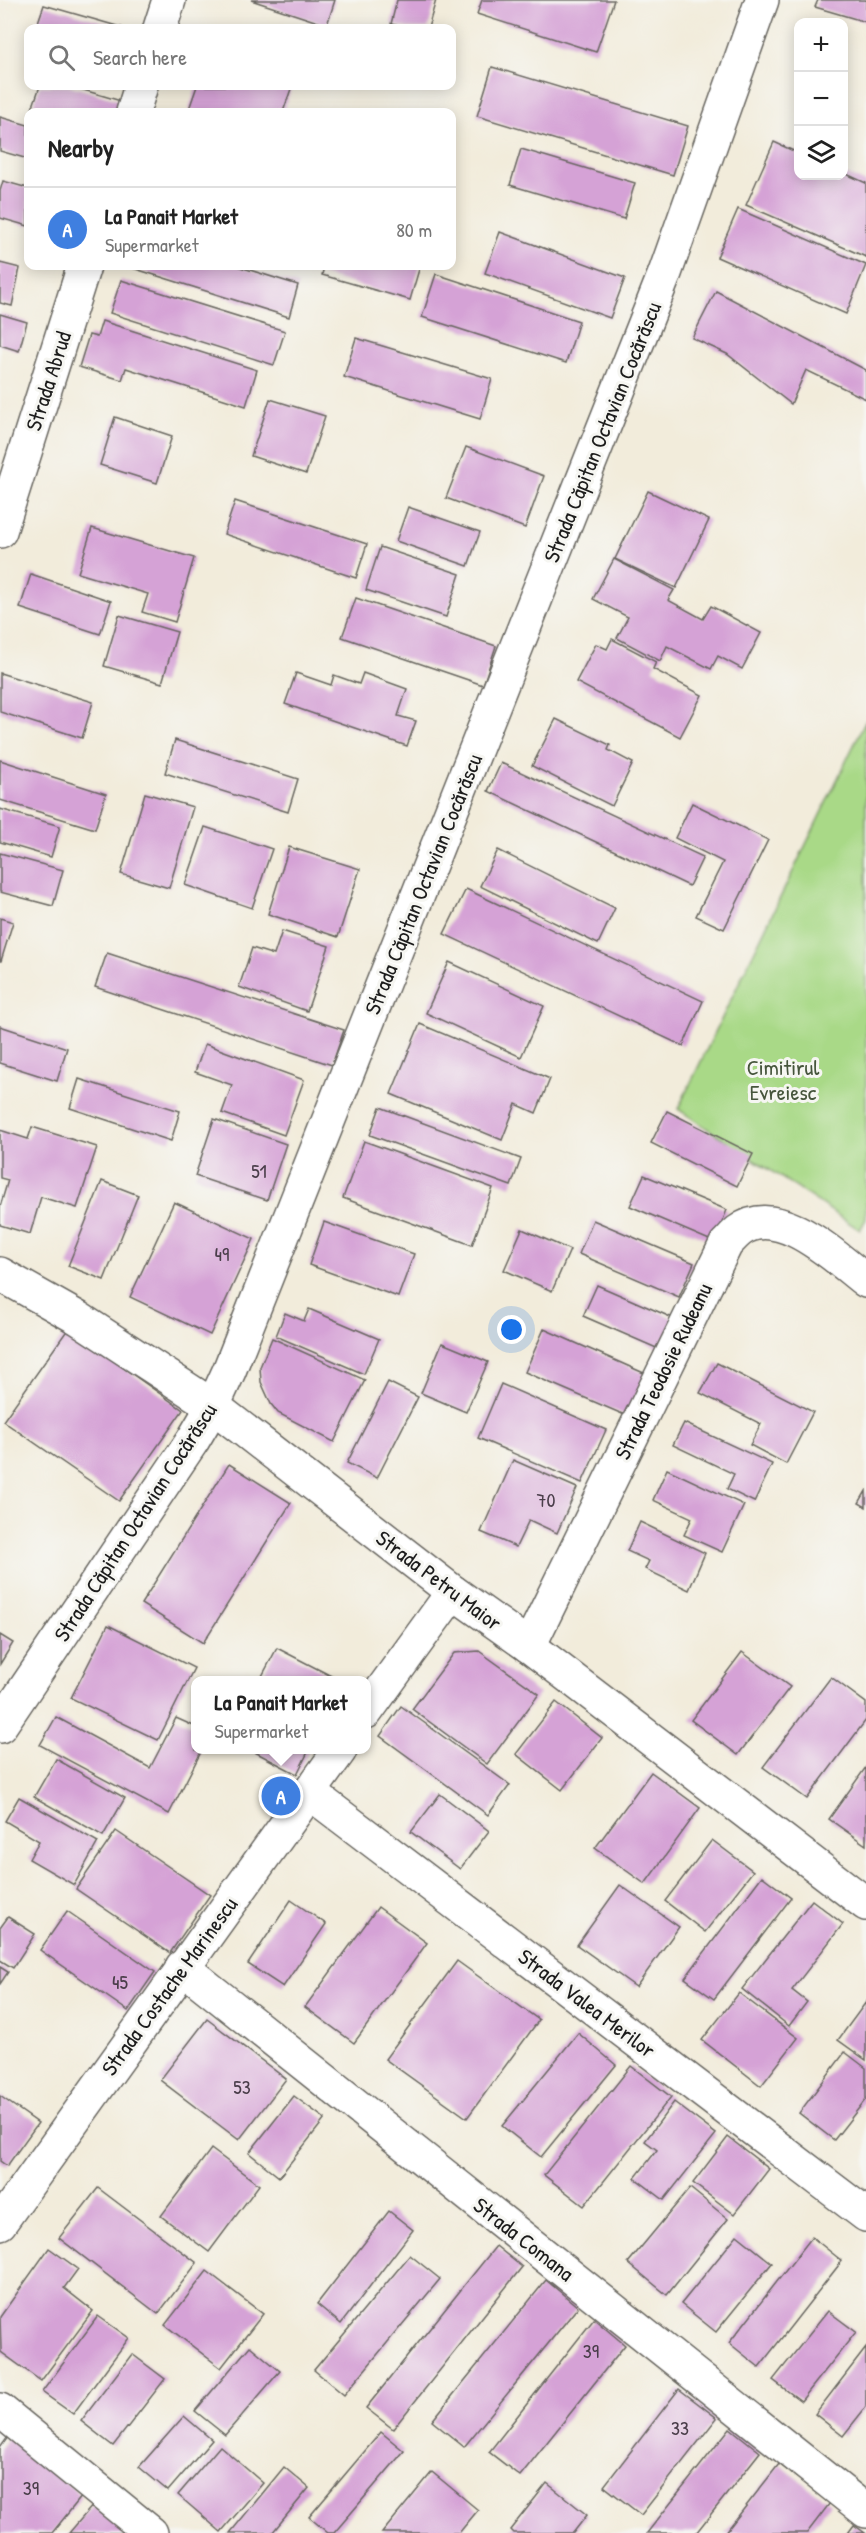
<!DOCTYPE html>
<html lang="en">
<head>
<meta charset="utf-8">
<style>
	:root { --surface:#fff; --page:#f6f6f6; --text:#222; --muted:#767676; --line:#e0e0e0; --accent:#b5179e }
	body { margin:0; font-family:"Patrick Hand",sans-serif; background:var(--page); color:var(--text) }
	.controls { position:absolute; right:18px; top:18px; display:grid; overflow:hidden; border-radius:12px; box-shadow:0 3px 15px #0003 }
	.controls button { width:54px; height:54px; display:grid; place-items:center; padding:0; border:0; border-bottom:2px solid var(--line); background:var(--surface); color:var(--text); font:30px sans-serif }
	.you { position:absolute; left:512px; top:1330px; width:21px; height:21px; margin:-15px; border:4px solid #fff; border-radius:50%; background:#1a73e8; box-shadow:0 0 0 9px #1a73e833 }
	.badge { display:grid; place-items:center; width:39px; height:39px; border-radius:50%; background:var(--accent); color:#fff; font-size:20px; font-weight:700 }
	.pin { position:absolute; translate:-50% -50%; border:3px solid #fff; box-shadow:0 2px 6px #0006 }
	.popup { position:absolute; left:191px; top:1676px; width:180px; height:78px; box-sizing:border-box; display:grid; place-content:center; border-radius:12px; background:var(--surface); filter:drop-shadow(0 2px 4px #0005); font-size:20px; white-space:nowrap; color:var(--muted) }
	.popup b { font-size:22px; color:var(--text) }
	.popup::after { content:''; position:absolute; left:50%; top:100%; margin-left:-12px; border:12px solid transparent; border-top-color:var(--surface) }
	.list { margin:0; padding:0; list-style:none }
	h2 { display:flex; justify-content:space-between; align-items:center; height:78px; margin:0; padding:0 24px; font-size:26px }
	h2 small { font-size:20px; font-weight:400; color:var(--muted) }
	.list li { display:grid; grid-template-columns:39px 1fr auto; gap:18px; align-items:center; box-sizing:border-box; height:84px; padding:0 24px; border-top:2px solid var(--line) }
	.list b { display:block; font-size:22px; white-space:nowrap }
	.list p { margin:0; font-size:20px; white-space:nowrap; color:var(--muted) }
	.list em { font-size:20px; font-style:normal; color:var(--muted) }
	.icon { flex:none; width:33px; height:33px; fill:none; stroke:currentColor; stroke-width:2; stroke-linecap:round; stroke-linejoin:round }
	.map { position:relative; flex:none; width:866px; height:2533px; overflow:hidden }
	.search { position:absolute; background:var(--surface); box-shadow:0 3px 15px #0003; left:24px; top:24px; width:432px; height:66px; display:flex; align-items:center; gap:15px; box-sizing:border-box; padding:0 21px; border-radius:12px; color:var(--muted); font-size:22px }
	.panel { position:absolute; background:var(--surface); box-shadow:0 3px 15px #0003; left:24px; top:108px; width:432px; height:162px; border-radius:12px }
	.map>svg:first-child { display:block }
	.green { fill:#a9d987; stroke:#627a52; stroke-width:1.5 }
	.building { fill:#d5a2d6 }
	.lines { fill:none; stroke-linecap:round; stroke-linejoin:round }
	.street-casing { stroke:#67655f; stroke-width:36 }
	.street { stroke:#fff; stroke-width:33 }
	.labels { text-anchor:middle; stroke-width:6; stroke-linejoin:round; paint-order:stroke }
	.number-label { font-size:20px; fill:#4a3e4a }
	.street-label { font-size:22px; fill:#1c1c1c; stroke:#f6f6f2 }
	.park-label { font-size:22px; fill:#46553c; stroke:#f6f6f2 }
</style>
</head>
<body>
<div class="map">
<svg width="866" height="2533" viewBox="0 0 866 2533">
	<rect width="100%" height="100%" fill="#f6f6f2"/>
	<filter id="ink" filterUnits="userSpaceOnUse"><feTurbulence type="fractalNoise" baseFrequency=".0167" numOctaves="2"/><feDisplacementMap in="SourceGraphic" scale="12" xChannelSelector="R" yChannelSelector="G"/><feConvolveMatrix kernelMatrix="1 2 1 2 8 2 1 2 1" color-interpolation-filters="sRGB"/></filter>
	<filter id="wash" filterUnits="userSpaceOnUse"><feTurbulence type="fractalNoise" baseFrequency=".008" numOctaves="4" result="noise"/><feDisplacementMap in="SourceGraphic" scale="24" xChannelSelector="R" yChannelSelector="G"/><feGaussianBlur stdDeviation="1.35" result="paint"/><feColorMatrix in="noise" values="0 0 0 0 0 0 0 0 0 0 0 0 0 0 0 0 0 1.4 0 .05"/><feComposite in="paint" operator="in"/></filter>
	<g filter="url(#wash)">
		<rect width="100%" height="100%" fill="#f2ecdb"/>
		<path class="green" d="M866,720V1219L860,1230L678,1109Z"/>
		<g id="blocks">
			<g class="building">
				<path d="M251,0H335L327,25Z"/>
				<path d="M397,0H436L428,28H407L391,24Z"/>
				<path d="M482,0H614L596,52L477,14Z"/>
				<path d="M818,0H866V22L815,7Z"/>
				<path d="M44,5L124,28H36Z"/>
				<path d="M492,67L688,126L673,175L477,116Z"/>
				<path d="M40,86H70L121,101L118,112H31Z"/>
				<path d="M197,86H292L283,112H200L189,109Z"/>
				<path d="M0,117L28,125V159L0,151Z"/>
				<path d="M774,142L798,153V176H844V173L866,183V257L746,205Z"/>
				<path d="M521,149L635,183L624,219L510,185Z"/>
				<path d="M3,181L28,188V226L0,218V191Z"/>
				<path d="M738,209L866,265L846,314L717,257Z"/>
				<path d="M500,232L625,278L610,318L485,273Z"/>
				<path d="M0,263L20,268L12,306L0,303Z"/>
				<path d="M126,266H237L298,285L289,317Z"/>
				<path d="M324,266H420L410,300L322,275Z"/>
				<path d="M436,274L579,321L566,363L422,317Z"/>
				<path d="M121,280L285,331L274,365L110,313Z"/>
				<path d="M716,291L866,370V399L806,370L791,404L727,354L692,338Z"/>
				<path d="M0,314L27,322L19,351L0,345Z"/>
				<path d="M102,321L257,370L246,406L126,368L122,380L79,367L89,335L97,337Z"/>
				<path d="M356,338L492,379L480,419L344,377Z"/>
				<path d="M270,399L325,416L306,474L251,456Z"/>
				<path d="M115,417L172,436L157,483L100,465Z"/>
				<path d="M466,447L544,476L525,528L446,498Z"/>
				<path d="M648,491L709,520L676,588L615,559Z"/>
				<path d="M235,501L367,544L356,578L224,534Z"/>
				<path d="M408,507L480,532L468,566L396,541Z"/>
				<path d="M92,528L194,558L175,622L142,612L148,594L78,573Z"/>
				<path d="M380,547L460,574L446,617L366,590Z"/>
				<path d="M614,559L674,590L668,600L703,619L711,606L761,633L742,669L718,656L711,669L667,646L660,661L617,638L628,617L593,599Z"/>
				<path d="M31,574L111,601L100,634L20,608Z"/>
				<path d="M356,598L496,646L483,685L342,637Z"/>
				<path d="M119,615L177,632L162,683L104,666Z"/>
				<path d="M612,639L656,662L653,669L702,695L680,737L576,682L596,644L607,649Z"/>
				<path d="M0,673L93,702L82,738L0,712Z"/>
				<path d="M296,673L331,685L334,675L359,684L363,673L407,689L398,716L416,721L407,746L285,704Z"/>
				<path d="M556,719L610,745L608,750L633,763L612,806L532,766Z"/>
				<path d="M175,740L298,779L288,812L165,773Z"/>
				<path d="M0,760L106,794L95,829L0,800Z"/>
				<path d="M501,763L703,857L689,886L488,791Z"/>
				<path d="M145,793L193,807L169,888L121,874Z"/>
				<path d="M692,803L768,840L724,929L696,916L723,862L675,838Z"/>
				<path d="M0,809L60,826L51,857L0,842Z"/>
				<path d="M205,827L272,849L252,908L185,885Z"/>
				<path d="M289,847L360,869L338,937L268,914Z"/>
				<path d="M498,850L615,908L598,944L480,886Z"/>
				<path d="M0,853L63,870L53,906L0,892Z"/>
				<path d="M466,889L703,1001L683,1046L444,934Z"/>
				<path d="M0,918L13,922L1,961H0Z"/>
				<path d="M282,931L329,946L307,1011L239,987L252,948L274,955Z"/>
				<path d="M107,953L344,1030L332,1065L95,987Z"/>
				<path d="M449,962L544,1006L521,1057L426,1013Z"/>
				<path d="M420,1024L550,1079L536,1113L516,1104L502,1140L391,1094Z"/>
				<path d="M0,1026L67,1048L57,1081L0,1063Z"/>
				<path d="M205,1044L304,1080L284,1135L222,1113L232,1085L195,1072Z"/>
				<path d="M79,1079L180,1111L171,1141L70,1108Z"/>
				<path d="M380,1107L521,1159L511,1186L370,1135Z"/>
				<path d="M667,1111L753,1154L737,1186L651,1143Z"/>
				<path d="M214,1119L286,1144L267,1200L195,1176Z"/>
				<path d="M32,1127L97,1147L77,1208L41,1197L30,1234L0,1225V1207L8,1180L0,1178V1130L28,1139Z"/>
				<path d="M364,1141L493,1188L472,1245L343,1198Z"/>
				<path d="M644,1175L727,1210L714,1242L630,1206Z"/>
				<path d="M102,1181L138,1195L104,1280L68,1266Z"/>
				<path d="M174,1202L254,1239L210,1335L130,1297Z"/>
				<path d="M593,1220L694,1263L679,1297L579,1254Z"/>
				<path d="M324,1222L414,1254L398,1297L309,1265Z"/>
				<path d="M522,1229L570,1250L552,1291L504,1270Z"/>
				<path d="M597,1285L675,1319L661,1350L583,1316Z"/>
				<path d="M309,1309L379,1339L364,1374L276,1336L285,1313L304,1321Z"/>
				<path d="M68,1329L183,1410L119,1501L3,1421Z"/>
				<path d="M544,1329L646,1374L627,1416L525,1372Z"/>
				<path d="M272,1338L365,1380L334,1442L278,1413L271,1404L261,1382L260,1367Z"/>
				<path d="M442,1343L488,1362L466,1412L421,1393Z"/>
				<path d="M717,1363L813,1412L786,1464L750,1445L761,1424L700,1393Z"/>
				<path d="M388,1382L418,1397L377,1478L347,1463Z"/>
				<path d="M501,1384L606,1430L582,1483L478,1438Z"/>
				<path d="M684,1423L772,1464L754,1502L727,1489L734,1474L673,1445Z"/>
				<path d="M513,1460L577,1488L557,1533L529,1520L516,1547L481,1532Z"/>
				<path d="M229,1464L291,1503L203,1643L141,1604Z"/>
				<path d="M667,1469L744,1505L722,1552L684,1535L692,1518L653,1500Z"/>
				<path d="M866,1491V1507L859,1503Z"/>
				<path d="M640,1522L705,1553L689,1590L645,1569L649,1561L627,1551Z"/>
				<path d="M108,1625L194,1668L158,1740L71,1698Z"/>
				<path d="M0,1635L13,1643L0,1664Z"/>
				<path d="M277,1648L339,1680H260Z"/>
				<path d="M479,1651L539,1694L487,1764L412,1709L454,1653Z"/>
				<path d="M742,1652L790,1687L738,1755L691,1720Z"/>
				<path d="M831,1677L866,1703V1720L807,1799L763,1767Z"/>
				<path d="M556,1702L602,1738L562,1790L516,1754Z"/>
				<path d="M401,1706L510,1785L488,1815L380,1736Z"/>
				<path d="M56,1717L150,1768L176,1718L196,1727V1750H202L169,1814L40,1745Z"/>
				<path d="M251,1750H309L297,1774Z"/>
				<path d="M56,1759L125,1798L103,1836L34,1797Z"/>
				<path d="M866,1767V1845L829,1819Z"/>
				<path d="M651,1772L700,1808L645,1884L595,1848Z"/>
				<path d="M440,1794L489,1831L460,1869L411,1832Z"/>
				<path d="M19,1797L98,1842L74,1885L29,1859L39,1841L5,1821Z"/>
				<path d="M116,1831L210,1895L170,1953L76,1889Z"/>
				<path d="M712,1840L753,1871L705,1932L665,1901Z"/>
				<path d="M762,1876L791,1898L714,1999L685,1978Z"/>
				<path d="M620,1885L679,1927L636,1987L577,1945Z"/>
				<path d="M291,1900L326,1924L283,1987L248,1964Z"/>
				<path d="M812,1900L843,1924L792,1990L807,2002L789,2026L742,1989Z"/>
				<path d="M378,1907L427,1943L354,2043L305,2007Z"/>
				<path d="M67,1911L155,1972L128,2011L40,1950Z"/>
				<path d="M8,1917L35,1934L13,1968L0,1960V1928Z"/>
				<path d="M457,1961L539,2020L467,2118L385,2059Z"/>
				<path d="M0,1967L8,1972L0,1984Z"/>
				<path d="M739,1993L798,2038L761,2086L702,2040Z"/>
				<path d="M866,2002V2060L838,2040Z"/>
				<path d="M207,2019L286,2079L239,2140L160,2080Z"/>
				<path d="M578,2033L616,2065L541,2157L502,2126Z"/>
				<path d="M845,2052L866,2068V2099L834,2140L799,2113Z"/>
				<path d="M631,2066L671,2097L584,2206L544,2175Z"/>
				<path d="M0,2096L38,2123L7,2166L0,2161Z"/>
				<path d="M294,2096L325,2119L279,2177L249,2153Z"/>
				<path d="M674,2102L716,2134L664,2200L635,2178L657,2150L645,2141Z"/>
				<path d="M728,2137L769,2169L734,2214L693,2183Z"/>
				<path d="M211,2149L259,2185L209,2252L161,2216Z"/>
				<path d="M98,2188L197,2263L158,2314L59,2238Z"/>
				<path d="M690,2188L728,2219L667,2295L628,2263Z"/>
				<path d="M389,2211L413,2230L341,2324L317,2304Z"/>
				<path d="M737,2235L772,2263L716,2332L681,2304Z"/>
				<path d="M812,2237L842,2261L759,2367L729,2343Z"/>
				<path d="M496,2246L522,2267L393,2429L366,2408Z"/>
				<path d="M49,2248L78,2269L64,2288L93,2311L41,2381L1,2352L0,2317Z"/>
				<path d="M410,2255L440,2279L344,2395L314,2370Z"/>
				<path d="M207,2271L263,2314L221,2368L165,2325Z"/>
				<path d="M546,2280L578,2307L464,2447L432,2421Z"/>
				<path d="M828,2311L856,2332L801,2401L773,2380Z"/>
				<path d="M98,2316L129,2338L73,2414L42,2392Z"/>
				<path d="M594,2319L625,2345L520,2476L489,2452Z"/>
				<path d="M250,2346L280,2371L225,2435L195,2411Z"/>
				<path d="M866,2348V2407L843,2436L815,2414Z"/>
				<path d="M132,2354L165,2379L113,2446L81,2421Z"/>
				<path d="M679,2389L717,2418L641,2515L604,2486Z"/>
				<path d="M184,2416L212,2440L168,2491L139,2467Z"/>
				<path d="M730,2428L760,2452L696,2533H647Z"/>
				<path d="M381,2432L404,2451L334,2533H328L309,2517Z"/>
				<path d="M8,2437L82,2496L52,2533H0V2448Z"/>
				<path d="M220,2446L263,2483L221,2532L178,2495Z"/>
				<path d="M779,2464L830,2503L807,2533H725Z"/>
				<path d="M284,2467L309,2488L272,2533H230Z"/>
				<path d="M432,2472L478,2510L459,2533H382Z"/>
				<path d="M547,2483L587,2515L573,2533H513L510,2530Z"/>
				<path d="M93,2505L125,2533H69Z"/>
				<path d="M854,2525L865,2533H848Z"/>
			</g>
		</g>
	</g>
	<g filter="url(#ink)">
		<use href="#blocks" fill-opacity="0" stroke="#67655f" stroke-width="1.5"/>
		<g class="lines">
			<defs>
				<g id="street">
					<path d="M160,28L169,0"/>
					<path d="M133,112L141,86"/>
					<path d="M0,531L84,266"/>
					<path d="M0,1274L78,1318L213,1406L453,1592L529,1646L866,1904"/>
					<path d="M529,1646L726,1244C730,1240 734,1235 739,1231C778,1201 836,1258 866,1281"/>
					<path d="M366,1712L453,1592"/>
					<path d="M0,1726L193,1440L213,1406L229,1371L665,273L762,0"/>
					<path d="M309,1792L866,2215"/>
					<path d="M182,1967L866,2511"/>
					<path d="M0,2223L340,1750"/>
					<path d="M0,2410L151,2533"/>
				</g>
			</defs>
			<use href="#street" class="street-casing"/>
			<use href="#street" class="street"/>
		</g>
	</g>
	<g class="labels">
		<g class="number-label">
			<text x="259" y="1178">51</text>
			<text x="222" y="1261">49</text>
			<text x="546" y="1507">70</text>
			<text x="120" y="1989">45</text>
			<text x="242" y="2094">53</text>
			<text x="591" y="2358">39</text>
			<text x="680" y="2435">33</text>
			<text x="31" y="2495">39</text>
		</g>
		<g class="street-label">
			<text transform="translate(48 381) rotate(-72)" y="8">Strada Abrud</text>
			<text transform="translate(602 432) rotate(-68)" y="8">Strada Căpitan Octavian Cocărăscu</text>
			<text transform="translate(423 884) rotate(-68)" y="8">Strada Căpitan Octavian Cocărăscu</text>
			<text transform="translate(663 1371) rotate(-64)" y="8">Strada Teodosie Rudeanu</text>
			<text transform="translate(135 1522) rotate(-57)" y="8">Strada Căpitan Octavian Cocărăscu</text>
			<text transform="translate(439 1580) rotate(37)" y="8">Strada Petru Maior</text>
			<text transform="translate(169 1986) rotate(-54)" y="8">Strada Costache Marinescu</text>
			<text transform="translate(587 2003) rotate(37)" y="8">Strada Valea Merilor</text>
			<text transform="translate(524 2239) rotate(38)" y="8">Strada Comana</text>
		</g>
		<g class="park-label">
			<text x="783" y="1075">Cimitirul<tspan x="783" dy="25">Evreiesc</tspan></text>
		</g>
	</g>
</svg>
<div class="controls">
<button>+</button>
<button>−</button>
<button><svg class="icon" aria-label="layers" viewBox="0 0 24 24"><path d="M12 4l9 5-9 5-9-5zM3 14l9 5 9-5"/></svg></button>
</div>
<div class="you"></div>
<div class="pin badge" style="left:281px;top:1796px;background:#3f7fe0">A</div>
<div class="popup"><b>La Panait Market</b>Supermarket</div>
<div class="search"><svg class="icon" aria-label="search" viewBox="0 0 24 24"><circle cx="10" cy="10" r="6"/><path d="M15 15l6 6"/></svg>Search here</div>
<section class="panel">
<h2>Nearby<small></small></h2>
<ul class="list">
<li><span class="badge" style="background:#3f7fe0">A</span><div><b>La Panait Market</b><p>Supermarket</p></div><em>80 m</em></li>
</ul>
</section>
</div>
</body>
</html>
